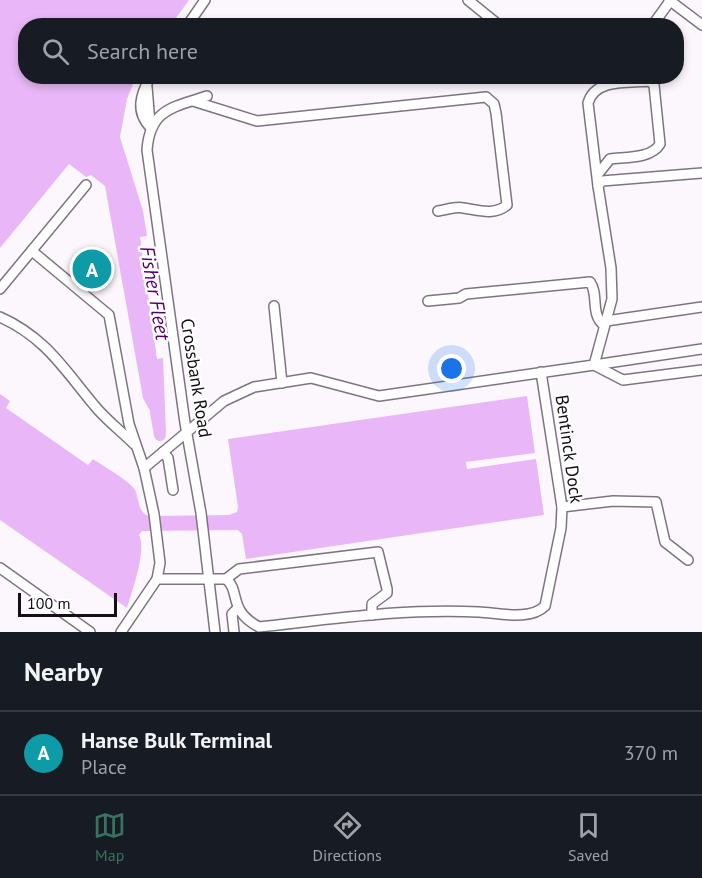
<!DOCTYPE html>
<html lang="en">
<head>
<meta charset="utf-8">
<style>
	:root { --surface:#171b24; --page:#20242c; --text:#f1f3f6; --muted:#9ea1a6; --line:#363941; --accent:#37735e }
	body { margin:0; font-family:"PT Sans",sans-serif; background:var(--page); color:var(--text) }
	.scale { position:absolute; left:18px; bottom:15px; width:99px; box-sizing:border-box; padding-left:6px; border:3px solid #130f14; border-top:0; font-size:16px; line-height:21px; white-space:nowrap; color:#130f14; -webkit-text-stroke:4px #fff; paint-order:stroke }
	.you { position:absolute; left:452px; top:369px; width:21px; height:21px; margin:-15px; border:4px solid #fff; border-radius:50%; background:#1a73e8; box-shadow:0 0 0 9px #1a73e833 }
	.badge { display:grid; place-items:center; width:39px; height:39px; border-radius:50%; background:var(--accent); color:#fff; font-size:20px; font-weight:700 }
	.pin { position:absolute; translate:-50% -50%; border:3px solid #fff; box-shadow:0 2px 6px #0006 }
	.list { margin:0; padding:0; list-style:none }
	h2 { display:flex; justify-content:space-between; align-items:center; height:78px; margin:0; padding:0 24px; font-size:26px }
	h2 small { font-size:20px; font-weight:400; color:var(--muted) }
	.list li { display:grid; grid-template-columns:39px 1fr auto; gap:18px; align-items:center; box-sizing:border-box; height:84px; padding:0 24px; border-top:2px solid var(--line) }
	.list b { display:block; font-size:22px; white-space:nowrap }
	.list p { margin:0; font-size:20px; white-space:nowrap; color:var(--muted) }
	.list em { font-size:20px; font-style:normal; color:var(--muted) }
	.icon { flex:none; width:33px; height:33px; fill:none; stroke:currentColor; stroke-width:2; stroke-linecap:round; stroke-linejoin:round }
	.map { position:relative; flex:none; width:702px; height:632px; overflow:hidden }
	.search { position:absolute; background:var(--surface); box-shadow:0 3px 9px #0003; left:18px; right:18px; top:18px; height:66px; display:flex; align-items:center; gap:15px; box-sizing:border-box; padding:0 21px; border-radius:24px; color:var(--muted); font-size:22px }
	.sheet { height:162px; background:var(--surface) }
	nav { display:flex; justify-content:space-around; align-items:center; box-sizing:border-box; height:84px; border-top:2px solid var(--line); background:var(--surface); font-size:16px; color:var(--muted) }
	nav a { display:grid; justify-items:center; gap:3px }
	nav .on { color:var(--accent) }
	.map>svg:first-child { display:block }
	.water { fill:#e9b7f7 }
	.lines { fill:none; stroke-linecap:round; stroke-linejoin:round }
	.river { stroke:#e9b7f7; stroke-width:12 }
	.minor-casing { stroke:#7e7481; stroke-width:12 }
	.minor { stroke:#fff; stroke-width:9 }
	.labels { text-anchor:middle; stroke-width:5; stroke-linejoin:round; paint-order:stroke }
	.street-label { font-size:18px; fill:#130f14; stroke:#fff }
	.water-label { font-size:20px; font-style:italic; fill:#530065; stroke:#fff }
</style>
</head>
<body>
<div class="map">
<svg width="702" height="632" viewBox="0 0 702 632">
	<rect width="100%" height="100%" fill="#fcf7fd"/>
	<g class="water">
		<path d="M0,0H189L171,25L26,26V76L136,77L127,99L120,137L143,211L147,236L140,237L157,359L163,358L166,432L163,435L143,398L105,186L91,175L86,177L69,164L0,248Z"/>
		<path d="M0,394L10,401L6,408L88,465L93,459C103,466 130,481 135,490C140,500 137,513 150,516L229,515L237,512L238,507L228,439L527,396L535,453L466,462L467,469L536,459L544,515L246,559L242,534L238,530L142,531L139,535C147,550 132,591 127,608L0,520Z"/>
	</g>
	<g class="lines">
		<path class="river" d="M156,413L160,435"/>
		<defs>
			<g id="minor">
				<path d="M468,0L500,26"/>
				<path d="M669,0L702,25"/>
				<path d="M187,26L205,0"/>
				<path d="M652,26L670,1"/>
				<path d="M151,76C140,95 135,112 151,128"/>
				<path d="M147,87L150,123"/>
				<path d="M207,96C175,107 150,108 147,150L185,423L201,513L215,632"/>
				<path d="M193,101L257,121L486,97L494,104L496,113L507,205C494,216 478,210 463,208C456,206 446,210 438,211"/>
				<path d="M598,174L610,159C626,157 651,159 660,144L654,85L650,81C629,83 595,78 588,103L598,186"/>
				<path d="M32,251L109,315L129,424L144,468L154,514L160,563L157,579L121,632"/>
				<path d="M0,289L86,185"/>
				<path d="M428,301L459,298L466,294L590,282C599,294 590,315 604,325"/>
				<path d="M274,306L282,383"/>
				<path d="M0,317C45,337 64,369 94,405C105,419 121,431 134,444"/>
				<path d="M606,321L702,307"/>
				<path d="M594,365L623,380L702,370"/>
				<path d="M594,365L702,349"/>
				<path d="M163,452L168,458L173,490"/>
				<path d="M144,468L224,401L254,387L311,378L379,396L594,365L612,299L611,268L598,186L602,181L702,173"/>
				<path d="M562,507L613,501L656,502L665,542L688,560"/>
				<path d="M0,568L90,632"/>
				<path d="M157,579H226C241,591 227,610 259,627C332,619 406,608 479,612C499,613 530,621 545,606L561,528L562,507L541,372"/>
				<path d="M226,579L239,569L378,552L387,589V593L372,604V615"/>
				<path d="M234,632L232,614L237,609"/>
			</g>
		</defs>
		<use href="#minor" class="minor-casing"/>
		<use href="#minor" class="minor"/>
	</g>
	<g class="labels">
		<g class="street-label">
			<text transform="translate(196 378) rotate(81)" y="6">Crossbank Road</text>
			<text transform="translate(569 449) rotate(82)" y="6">Bentinck Dock</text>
		</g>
		<g class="water-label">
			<text transform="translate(155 293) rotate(80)" y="7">Fisher Fleet</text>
		</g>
	</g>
</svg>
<div class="scale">100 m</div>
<div class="you"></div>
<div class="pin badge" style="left:92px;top:269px;background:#0f9aa8">A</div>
<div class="search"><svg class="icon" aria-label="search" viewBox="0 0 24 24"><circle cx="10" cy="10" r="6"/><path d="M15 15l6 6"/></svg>Search here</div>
</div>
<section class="sheet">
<h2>Nearby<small></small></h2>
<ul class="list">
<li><span class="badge" style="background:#0f9aa8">A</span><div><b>Hanse Bulk Terminal</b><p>Place</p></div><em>370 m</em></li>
</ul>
</section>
<nav>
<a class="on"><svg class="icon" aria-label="map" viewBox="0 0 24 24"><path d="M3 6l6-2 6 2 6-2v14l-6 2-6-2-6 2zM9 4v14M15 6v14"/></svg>Map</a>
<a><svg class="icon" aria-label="directions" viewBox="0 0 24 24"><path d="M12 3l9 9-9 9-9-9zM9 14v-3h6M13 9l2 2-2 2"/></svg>Directions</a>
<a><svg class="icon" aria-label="saved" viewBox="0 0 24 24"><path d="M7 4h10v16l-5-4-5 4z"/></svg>Saved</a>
</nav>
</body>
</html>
